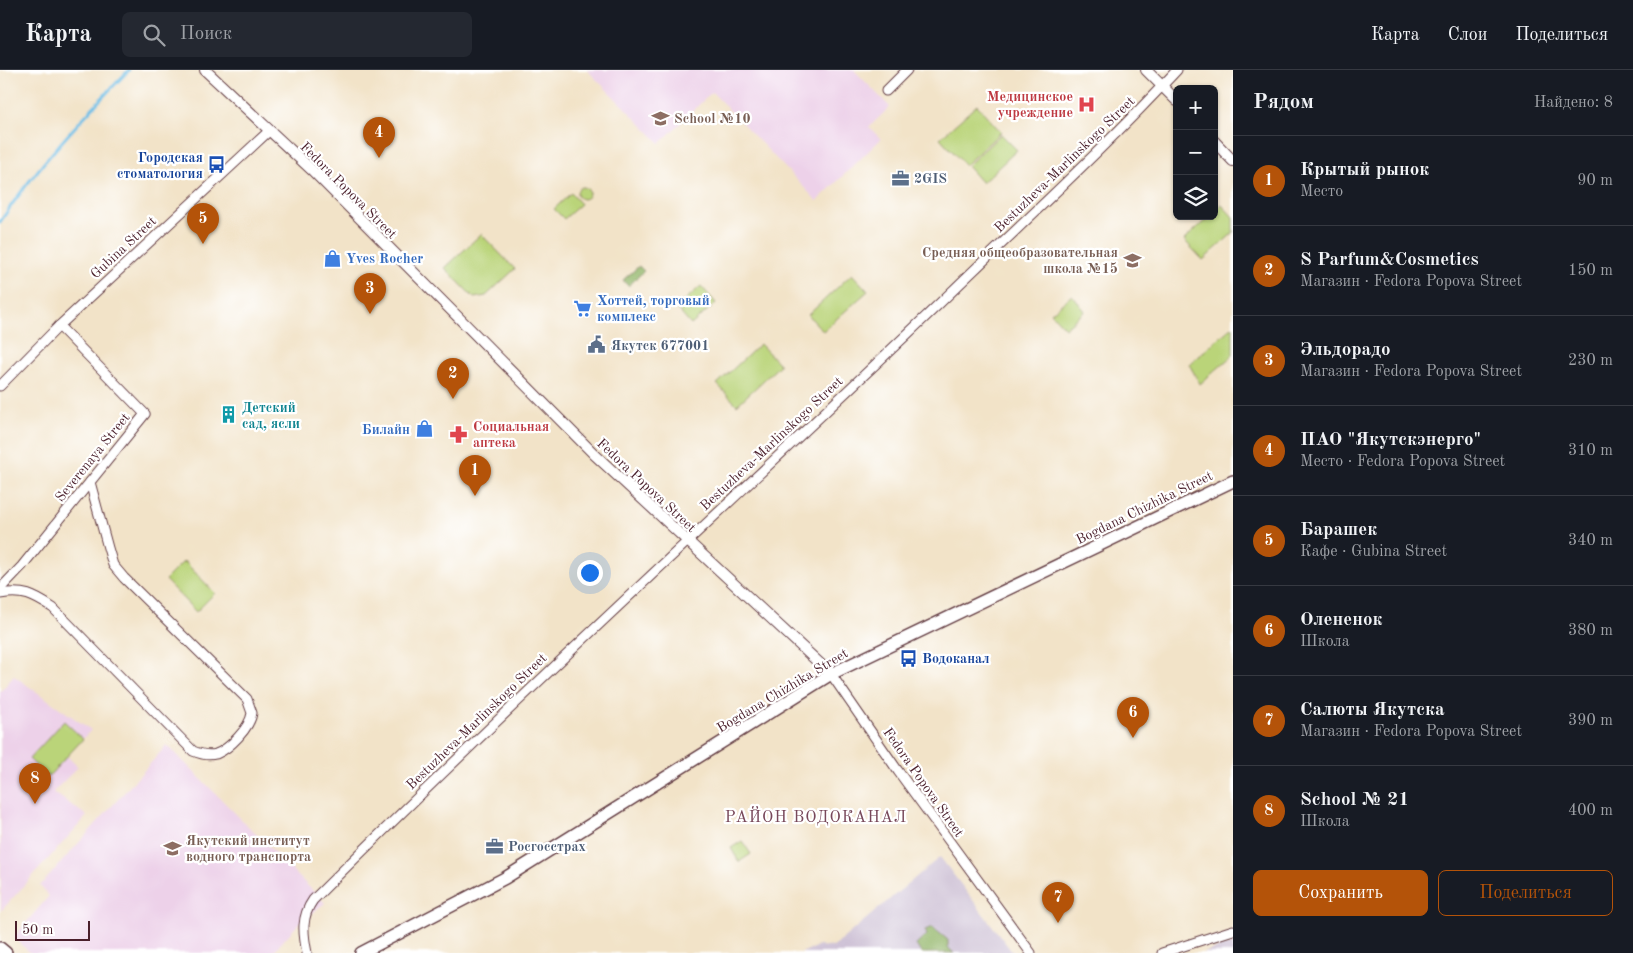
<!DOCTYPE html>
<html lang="ru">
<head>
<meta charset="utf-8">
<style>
	:root { --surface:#171b24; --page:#242831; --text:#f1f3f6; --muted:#9ea1a6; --line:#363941; --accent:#b45309 }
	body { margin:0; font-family:"Old Standard TT",serif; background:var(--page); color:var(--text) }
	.controls { position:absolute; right:15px; top:15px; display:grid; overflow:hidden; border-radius:8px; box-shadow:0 1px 4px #0004 }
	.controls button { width:45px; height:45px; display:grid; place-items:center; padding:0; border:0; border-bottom:1px solid var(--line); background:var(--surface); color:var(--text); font:25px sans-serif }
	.scale { position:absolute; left:15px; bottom:12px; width:75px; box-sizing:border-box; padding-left:5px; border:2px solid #4a1f2b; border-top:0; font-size:14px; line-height:18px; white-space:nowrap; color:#4a1f2b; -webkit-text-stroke:4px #fff; paint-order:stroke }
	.you { position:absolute; left:589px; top:502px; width:18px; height:18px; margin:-12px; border:4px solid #fff; border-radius:50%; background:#1a73e8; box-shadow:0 0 0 8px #1a73e833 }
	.badge { display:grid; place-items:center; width:32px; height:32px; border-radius:50%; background:var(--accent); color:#fff; font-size:16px; font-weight:700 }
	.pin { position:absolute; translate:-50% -41px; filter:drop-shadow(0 1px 2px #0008) }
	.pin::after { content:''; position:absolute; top:26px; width:18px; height:15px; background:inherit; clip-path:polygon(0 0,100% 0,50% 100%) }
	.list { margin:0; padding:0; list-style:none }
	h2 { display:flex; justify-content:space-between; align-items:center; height:65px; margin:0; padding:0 20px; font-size:21px }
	h2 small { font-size:16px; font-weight:400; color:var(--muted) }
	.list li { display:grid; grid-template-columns:32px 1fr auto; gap:15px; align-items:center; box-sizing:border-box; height:90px; padding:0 20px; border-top:1px solid var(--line) }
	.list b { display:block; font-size:19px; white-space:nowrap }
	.list p { margin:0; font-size:16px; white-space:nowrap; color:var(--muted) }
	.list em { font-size:16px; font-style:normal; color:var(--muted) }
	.actions { display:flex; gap:10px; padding:15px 20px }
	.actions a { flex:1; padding:11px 0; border:1px solid var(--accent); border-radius:8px; text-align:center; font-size:18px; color:var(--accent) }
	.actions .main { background:var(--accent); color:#fff }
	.icon { flex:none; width:28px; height:28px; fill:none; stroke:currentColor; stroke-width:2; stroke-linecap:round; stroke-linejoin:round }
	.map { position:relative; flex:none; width:1233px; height:883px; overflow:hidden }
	header { display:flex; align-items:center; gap:30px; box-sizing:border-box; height:70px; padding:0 25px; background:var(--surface); border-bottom:1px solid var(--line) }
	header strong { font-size:24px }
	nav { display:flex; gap:28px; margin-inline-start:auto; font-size:18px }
	.search { width:350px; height:45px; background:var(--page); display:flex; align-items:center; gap:12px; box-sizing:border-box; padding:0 18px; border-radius:8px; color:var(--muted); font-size:19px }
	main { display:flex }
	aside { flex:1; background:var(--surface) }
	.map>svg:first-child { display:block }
	.built { fill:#edd1e9 }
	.industrial { fill:#ccbfd4 }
	.green { fill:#bad479; stroke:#827a52 }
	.forest { fill:#93b669; stroke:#6e6a4a }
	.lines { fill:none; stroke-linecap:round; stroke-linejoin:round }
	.stream { stroke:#6abde6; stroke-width:3 }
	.minor-casing { stroke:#633c43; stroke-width:11 }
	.tertiary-casing { stroke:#633c43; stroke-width:12 }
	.secondary-casing { stroke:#633c43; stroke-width:14 }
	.minor { stroke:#fff; stroke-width:9 }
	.tertiary { stroke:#fff; stroke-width:10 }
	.secondary { stroke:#fff; stroke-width:11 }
	.labels { text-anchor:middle; stroke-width:4.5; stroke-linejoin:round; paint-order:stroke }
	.health-label { font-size:14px; font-weight:bold; fill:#be3a42; stroke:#fff; text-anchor:end }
	.education-label { font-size:14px; font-weight:bold; fill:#785e54; stroke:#fff; text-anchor:start }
	.transit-label { font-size:14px; font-weight:bold; fill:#164399; stroke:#fff; text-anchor:end }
	.street-label { font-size:14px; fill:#4a1f2b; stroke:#fff }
	.service-label { font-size:14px; font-weight:bold; fill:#4e5e75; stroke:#fff; text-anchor:start }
	.shop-label { font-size:14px; font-weight:bold; fill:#366cbe; stroke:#fff; text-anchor:start }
	.culture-label { font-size:14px; font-weight:bold; fill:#0d838f; stroke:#fff; text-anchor:start }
	.quarter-label { font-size:16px; letter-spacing:1px; fill:#78485a; stroke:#fff }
</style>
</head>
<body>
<header>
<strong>Карта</strong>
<div class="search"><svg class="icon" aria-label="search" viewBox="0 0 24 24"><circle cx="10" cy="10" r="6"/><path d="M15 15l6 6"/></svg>Поиск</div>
<nav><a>Карта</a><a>Слои</a><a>Поделиться</a></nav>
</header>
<main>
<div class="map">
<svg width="1233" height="883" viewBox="0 0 1233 883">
	<rect width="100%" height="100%" fill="#fff"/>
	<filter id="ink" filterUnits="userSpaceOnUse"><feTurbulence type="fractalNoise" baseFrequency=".02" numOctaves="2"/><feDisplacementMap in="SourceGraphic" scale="10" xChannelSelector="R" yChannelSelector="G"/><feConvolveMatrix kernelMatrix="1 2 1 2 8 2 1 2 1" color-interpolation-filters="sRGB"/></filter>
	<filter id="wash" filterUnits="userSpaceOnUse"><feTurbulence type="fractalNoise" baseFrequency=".0096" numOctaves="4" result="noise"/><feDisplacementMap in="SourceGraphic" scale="20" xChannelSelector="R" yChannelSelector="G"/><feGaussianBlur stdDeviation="1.12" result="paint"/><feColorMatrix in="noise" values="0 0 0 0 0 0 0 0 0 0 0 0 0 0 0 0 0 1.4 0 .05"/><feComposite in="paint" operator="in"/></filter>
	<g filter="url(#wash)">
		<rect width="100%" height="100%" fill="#f2e3c8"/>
		<g class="built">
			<path d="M587,0H854L890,37L869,57L881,69L817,131L712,22L660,73Z"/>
			<path d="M14,606L91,660L67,686L78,697L53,722L87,746L1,841L0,622Z"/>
			<path d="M167,675L325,833L302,850L272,883H30L14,867L49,826L40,816Z"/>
		</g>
		<g class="industrial">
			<path d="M940,787L1013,883H801L818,876L833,877Z"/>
			<path d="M1233,873V883H1203Z"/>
		</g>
		<g class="green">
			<path d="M977,35L1001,62L965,95L940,68Z"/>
			<path d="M1001,64L1017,80L982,113L967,96Z"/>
			<circle cx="583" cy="123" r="6"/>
			<path d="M571,123L581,134L564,149L554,139Z"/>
			<path d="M1222,135L1233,147V163L1203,190L1184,170L1210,146H1214V142Z"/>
			<path d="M481,164L515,199L486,226L474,228L445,198Z"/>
			<path d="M852,204L868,221L823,261L808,245Z"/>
			<path d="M701,216L716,233L691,255L676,238Z"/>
			<path d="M1072,225L1085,241L1065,258L1051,243Z"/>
			<path d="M1233,256V285L1200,314L1189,294Z"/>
			<path d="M760,274L780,295L737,335L717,314Z"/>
			<path d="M184,491L215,523L196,542L165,510Z"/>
			<path d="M64,651L83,669L48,707L29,689Z"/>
			<path d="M742,771L751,784L739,792L731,778Z"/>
		</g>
		<g class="forest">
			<path d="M639,196L644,201L628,216L623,210Z"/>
			<path d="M932,857L948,870V878L954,883H921L916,875L927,865L925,860Z"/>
		</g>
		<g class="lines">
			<path class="stream" d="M0,152C37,96 82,48 129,0"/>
		</g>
	</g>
	<g filter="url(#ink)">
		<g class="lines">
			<defs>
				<g id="minor">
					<path d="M886,21L907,0"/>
					<path d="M0,316L59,256L269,61"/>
					<path d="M0,519L22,496L145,344L59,256"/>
					<path d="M0,524C24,520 33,525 53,538L193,681C200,684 208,686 216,684C229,679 250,658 252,643L247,629L124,508L113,495L108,478L90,412"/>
					<path d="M831,604L898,701L1031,883"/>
					<path d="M307,883C303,863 301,847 313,830C518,626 732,432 941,232C1020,155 1102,81 1177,0"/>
					<path d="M1162,883L1233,860"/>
				</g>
				<g id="tertiary">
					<path d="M205,0L312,100L594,384L831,604"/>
					<path d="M1146,0L1177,31"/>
					<path d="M1214,71L1233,91"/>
				</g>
				<g id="secondary">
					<path d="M0,878L6,883"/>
					<path d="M361,883L505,808L831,604L1233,411"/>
				</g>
			</defs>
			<use href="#minor" class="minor-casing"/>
			<use href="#tertiary" class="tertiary-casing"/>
			<use href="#secondary" class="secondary-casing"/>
			<use href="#minor" class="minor"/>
			<use href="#tertiary" class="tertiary"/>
			<use href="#secondary" class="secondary"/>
		</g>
	</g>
	<defs>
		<symbol id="hospital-bare" viewBox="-9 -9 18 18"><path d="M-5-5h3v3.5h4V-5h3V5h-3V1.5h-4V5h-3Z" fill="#e0444e" stroke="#fff" stroke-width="2.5" paint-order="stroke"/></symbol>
		<symbol id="school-bare" viewBox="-9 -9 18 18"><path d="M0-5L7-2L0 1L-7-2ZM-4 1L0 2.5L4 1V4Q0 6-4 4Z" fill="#8d6e63" stroke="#fff" stroke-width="2.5" paint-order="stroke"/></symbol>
		<symbol id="bus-bare" viewBox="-9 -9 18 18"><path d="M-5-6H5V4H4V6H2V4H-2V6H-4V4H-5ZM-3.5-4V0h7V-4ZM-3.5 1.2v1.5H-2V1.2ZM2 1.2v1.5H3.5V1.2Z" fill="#1a4fb4" stroke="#fff" stroke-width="2.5" paint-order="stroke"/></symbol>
		<symbol id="office-bare" viewBox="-9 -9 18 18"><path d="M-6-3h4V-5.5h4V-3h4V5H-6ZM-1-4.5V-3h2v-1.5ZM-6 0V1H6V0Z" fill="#5c6f8a" stroke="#fff" stroke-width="2.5" paint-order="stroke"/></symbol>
		<symbol id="shop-bare" viewBox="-9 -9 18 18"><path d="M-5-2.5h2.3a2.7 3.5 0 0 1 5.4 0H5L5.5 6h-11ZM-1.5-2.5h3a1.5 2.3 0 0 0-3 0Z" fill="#3f7fe0" stroke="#fff" stroke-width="2.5" paint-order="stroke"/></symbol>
		<symbol id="supermarket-bare" viewBox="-9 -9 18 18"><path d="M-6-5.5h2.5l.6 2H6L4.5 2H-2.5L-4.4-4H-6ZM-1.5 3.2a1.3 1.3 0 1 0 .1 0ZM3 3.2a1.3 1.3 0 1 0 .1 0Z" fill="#3f7fe0" stroke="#fff" stroke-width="2.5" paint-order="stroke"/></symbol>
		<symbol id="civic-bare" viewBox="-9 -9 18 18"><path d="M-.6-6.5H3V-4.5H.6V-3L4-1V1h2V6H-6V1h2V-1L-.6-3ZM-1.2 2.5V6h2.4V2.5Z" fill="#5c6f8a" stroke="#fff" stroke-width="2.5" paint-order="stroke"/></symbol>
		<symbol id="building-bare" viewBox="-9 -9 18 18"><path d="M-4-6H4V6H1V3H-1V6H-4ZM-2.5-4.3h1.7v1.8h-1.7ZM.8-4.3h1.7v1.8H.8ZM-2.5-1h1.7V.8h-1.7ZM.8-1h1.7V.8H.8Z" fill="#0f9aa8" stroke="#fff" stroke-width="2.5" paint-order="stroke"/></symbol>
		<symbol id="pharmacy-bare" viewBox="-9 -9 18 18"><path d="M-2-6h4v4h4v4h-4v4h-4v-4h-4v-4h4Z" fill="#e0444e" stroke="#fff" stroke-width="2.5" paint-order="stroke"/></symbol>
		<symbol id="university-bare" viewBox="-9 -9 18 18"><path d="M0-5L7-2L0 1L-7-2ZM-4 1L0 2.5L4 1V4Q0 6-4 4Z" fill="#8d6e63" stroke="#fff" stroke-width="2.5" paint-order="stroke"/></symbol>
	</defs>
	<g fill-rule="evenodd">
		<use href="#hospital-bare" x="1074" y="22" width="25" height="25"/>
		<use href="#school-bare" x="648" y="36" width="25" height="25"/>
		<use href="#bus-bare" x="204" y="82" width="25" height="25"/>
		<use href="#office-bare" x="888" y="96" width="25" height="25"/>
		<use href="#shop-bare" x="320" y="176" width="25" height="25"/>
		<use href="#school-bare" x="1120" y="178" width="25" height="25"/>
		<use href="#supermarket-bare" x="570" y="226" width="25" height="25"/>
		<use href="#civic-bare" x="584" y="262" width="25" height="25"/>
		<use href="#building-bare" x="216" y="332" width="25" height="25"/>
		<use href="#shop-bare" x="412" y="346" width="25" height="25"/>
		<use href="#pharmacy-bare" x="446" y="352" width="25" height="25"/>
		<use href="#bus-bare" x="896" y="576" width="25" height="25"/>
		<use href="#office-bare" x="482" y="764" width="25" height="25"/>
		<use href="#university-bare" x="160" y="766" width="25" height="25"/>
	</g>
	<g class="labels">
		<g class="health-label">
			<text x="1073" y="31">Медицинское<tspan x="1073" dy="16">учреждение</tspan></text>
			<text x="473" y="361" text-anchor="start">Социальная<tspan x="473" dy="16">аптека</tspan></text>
		</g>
		<g class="education-label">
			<text x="674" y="53">School №10</text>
			<text x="1118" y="187" text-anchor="end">Средняя общеобразовательная<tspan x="1118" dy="16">школа №15</tspan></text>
			<text x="186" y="775">Якутский институт<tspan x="186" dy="16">водного транспорта</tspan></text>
		</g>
		<g class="transit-label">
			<text x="203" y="92">Городская<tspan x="203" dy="16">стоматология</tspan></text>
			<text x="922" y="593" text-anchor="start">Водоканал</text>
		</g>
		<g class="street-label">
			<text transform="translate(1064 94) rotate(-44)" y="5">Bestuzheva-Marlinskogo Street</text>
			<text transform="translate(349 120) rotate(45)" y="5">Fedora Popova Street</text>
			<text transform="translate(123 177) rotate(-43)" y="5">Gubina Street</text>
			<text transform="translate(771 373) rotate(-43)" y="5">Bestuzheva-Marlinskogo Street</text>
			<text transform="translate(92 387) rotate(-51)" y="5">Severenaya Street</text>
			<text transform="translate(647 415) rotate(43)" y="5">Fedora Popova Street</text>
			<text transform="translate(1144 437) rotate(-26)" y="5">Bogdana Chizhika Street</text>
			<text transform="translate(782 620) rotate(-31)" y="5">Bogdana Chizhika Street</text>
			<text transform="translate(476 651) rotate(-44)" y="5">Bestuzheva-Marlinskogo Street</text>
			<text transform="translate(924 712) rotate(55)" y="5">Fedora Popova Street</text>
		</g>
		<g class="service-label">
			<text x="914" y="113">2GIS</text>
			<text x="611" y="280">Якутск 677001</text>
			<text x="508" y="781">Росгосстрах</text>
		</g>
		<g class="shop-label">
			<text x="346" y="193">Yves Rocher</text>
			<text x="597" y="235">Хоттей, торговый<tspan x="597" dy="16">комплекс</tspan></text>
			<text x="410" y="364" text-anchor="end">Билайн</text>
		</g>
		<g class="culture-label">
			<text x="242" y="342">Детский<tspan x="242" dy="16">сад, ясли</tspan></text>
		</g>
		<g class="quarter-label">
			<text x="816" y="752">РАЙОН ВОДОКАНАЛ</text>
		</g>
	</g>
</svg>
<div class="controls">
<button>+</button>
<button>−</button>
<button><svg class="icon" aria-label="layers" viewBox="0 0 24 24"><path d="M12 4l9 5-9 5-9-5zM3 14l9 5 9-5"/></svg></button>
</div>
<div class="scale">50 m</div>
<div class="you"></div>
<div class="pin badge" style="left:475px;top:426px">1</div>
<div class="pin badge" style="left:453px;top:329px">2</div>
<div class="pin badge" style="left:370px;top:244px">3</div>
<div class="pin badge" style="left:379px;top:88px">4</div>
<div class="pin badge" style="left:203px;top:174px">5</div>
<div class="pin badge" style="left:1133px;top:668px">6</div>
<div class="pin badge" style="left:1058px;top:853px">7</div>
<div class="pin badge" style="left:35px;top:734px">8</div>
</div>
<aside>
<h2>Рядом<small>Найдено: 8</small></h2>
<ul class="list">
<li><span class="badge">1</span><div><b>Крытый рынок</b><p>Место</p></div><em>90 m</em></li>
<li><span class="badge">2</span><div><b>S Parfum&amp;Cosmetics</b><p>Магазин · Fedora Popova Street</p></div><em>150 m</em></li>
<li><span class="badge">3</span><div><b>Эльдорадо</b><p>Магазин · Fedora Popova Street</p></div><em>230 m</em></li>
<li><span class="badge">4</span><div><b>ПАО &quot;Якутскэнерго&quot;</b><p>Место · Fedora Popova Street</p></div><em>310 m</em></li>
<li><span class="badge">5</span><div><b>Барашек</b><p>Кафе · Gubina Street</p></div><em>340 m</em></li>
<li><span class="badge">6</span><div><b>Олененок</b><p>Школа</p></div><em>380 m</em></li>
<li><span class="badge">7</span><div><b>Салюты Якутска</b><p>Магазин · Fedora Popova Street</p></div><em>390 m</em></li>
<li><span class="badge">8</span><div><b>School № 21</b><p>Школа</p></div><em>400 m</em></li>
</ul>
<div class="actions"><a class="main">Сохранить</a><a>Поделиться</a></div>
</aside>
</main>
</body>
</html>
